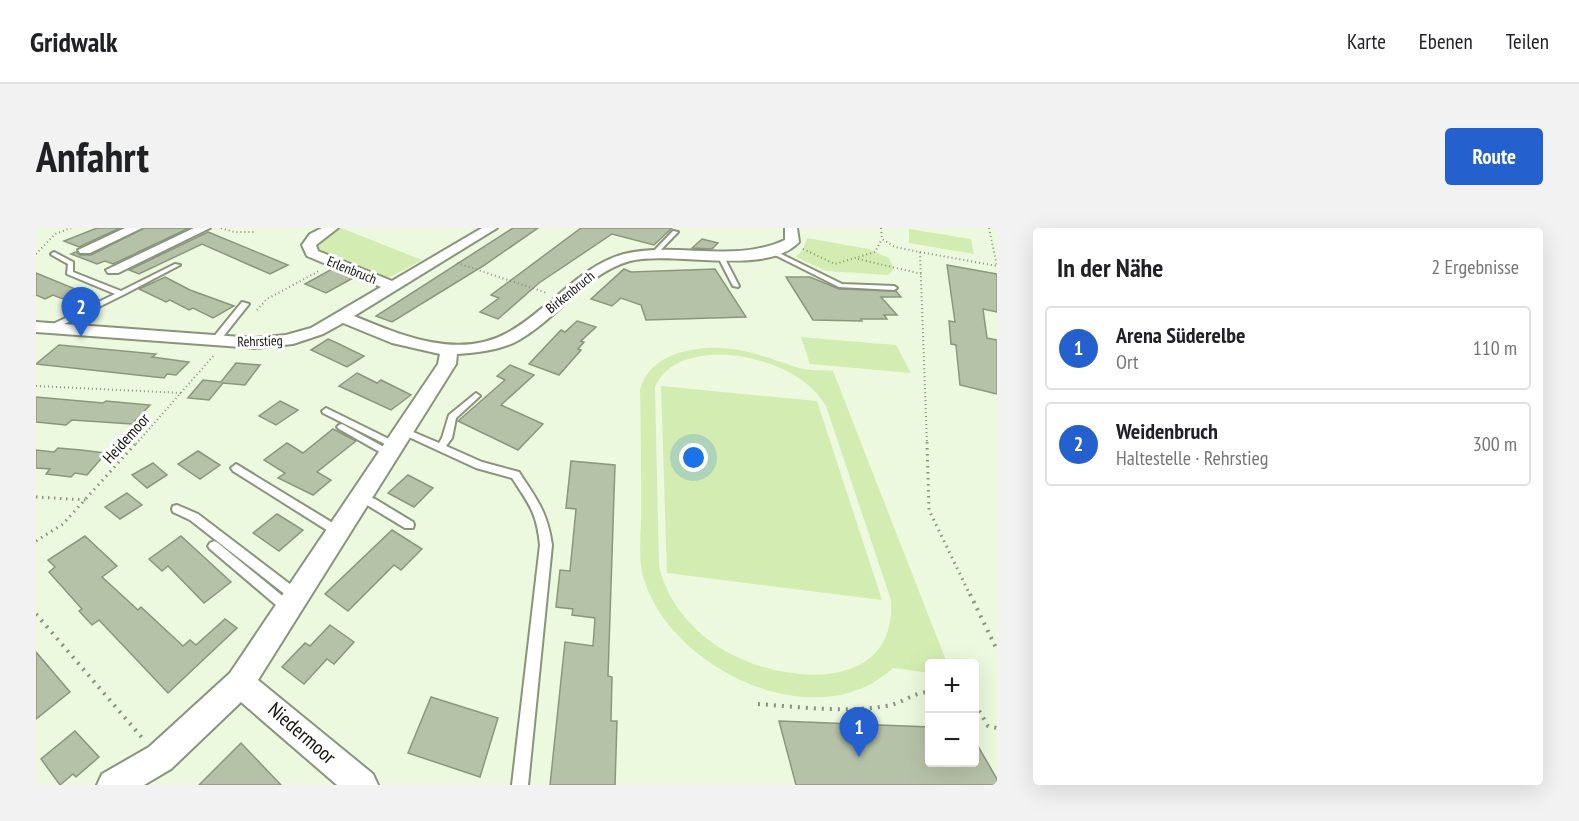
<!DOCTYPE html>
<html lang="de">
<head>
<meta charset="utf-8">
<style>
	:root { --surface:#fff; --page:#f2f2f2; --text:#202124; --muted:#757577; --line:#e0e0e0; --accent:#2461ce }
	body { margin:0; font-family:"PT Sans Narrow",sans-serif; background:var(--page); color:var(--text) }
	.controls { position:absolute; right:18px; bottom:18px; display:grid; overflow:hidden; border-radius:6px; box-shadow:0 6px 24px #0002 }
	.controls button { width:54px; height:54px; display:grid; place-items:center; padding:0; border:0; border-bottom:2px solid var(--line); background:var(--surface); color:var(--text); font:30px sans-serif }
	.you { position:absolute; left:658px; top:230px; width:21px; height:21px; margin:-15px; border:4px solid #fff; border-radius:50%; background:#1a73e8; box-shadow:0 0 0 9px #1a73e833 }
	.badge { display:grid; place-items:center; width:39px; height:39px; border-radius:50%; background:var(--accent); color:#fff; font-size:20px; font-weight:700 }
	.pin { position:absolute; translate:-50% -50px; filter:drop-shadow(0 2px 3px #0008) }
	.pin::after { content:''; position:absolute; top:32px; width:21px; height:18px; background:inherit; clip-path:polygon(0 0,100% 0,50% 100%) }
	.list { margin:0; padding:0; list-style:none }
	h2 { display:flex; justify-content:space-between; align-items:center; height:78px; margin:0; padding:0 24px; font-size:26px }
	h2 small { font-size:20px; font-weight:400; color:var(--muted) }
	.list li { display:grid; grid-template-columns:39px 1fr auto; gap:18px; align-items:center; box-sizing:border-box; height:84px; margin:0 12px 12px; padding:0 12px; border:2px solid var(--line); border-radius:6px }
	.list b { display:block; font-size:22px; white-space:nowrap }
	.list p { margin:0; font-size:20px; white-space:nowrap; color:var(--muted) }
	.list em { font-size:20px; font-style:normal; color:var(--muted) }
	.map { position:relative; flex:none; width:961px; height:557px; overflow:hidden; border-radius:6px }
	header { display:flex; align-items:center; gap:36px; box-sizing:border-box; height:84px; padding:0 30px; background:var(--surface); border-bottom:2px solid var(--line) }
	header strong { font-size:28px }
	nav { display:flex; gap:33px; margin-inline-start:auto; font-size:21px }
	.intro { display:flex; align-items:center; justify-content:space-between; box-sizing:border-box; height:144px; padding:0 36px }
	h1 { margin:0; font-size:42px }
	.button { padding:15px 27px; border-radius:6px; background:var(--accent); color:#fff; font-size:21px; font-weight:700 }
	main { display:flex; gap:36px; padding:0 36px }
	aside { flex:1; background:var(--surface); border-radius:6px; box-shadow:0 6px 24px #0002 }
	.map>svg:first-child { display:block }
	.green { fill:#d3ecb1; fill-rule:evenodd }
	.building { fill:#b6c2a8; stroke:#8b967d; stroke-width:1.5 }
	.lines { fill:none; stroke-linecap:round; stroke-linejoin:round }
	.lane-casing { stroke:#89947b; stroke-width:4 }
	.street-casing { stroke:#89947b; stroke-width:4 }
	.path-far2 { stroke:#89917f; stroke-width:2; stroke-dasharray:1 3; stroke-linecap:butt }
	.path-far1 { stroke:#89917f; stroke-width:3; stroke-dasharray:1.5 4.5; stroke-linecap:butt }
	.path { stroke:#89917f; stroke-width:4; stroke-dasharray:2 6; stroke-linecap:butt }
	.lane { fill:#fff; fill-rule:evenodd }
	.street { fill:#fff; fill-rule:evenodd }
	.labels { text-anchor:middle; stroke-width:6; stroke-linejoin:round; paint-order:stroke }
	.far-street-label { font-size:14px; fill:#0f130a; stroke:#fff }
	.street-label { font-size:16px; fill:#0f130a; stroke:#fff }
	.near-street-label { font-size:20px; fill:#0f130a; stroke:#fff }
</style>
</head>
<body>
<header>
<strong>Gridwalk</strong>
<nav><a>Karte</a><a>Ebenen</a><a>Teilen</a></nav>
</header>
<div class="intro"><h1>Anfahrt</h1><a class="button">Route</a></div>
<main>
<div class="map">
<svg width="961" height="557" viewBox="0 0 961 557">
	<rect width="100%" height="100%" fill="#edf9de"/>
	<g class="green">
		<path d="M305,0L386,32L352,50L286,25L281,18L285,11Z"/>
		<path d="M873,1L935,11L938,26L873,15Z"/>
		<path d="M771,10L833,21L853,30L858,41L852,47L790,43L760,29L767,21Z"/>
		<path d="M765,109L860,117L875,145L774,136Z"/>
		<path d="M670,120C704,118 729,129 760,139C771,143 785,142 797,143L911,435L894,436L893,445L857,440C780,512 632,440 607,348C602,330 605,308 605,289C605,247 605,204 604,162C612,132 642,122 670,120ZM694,127C730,131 770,145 790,178L855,372C861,471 736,455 681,418C653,399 631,372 623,338L619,159C632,130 665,126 694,127Z"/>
		<path d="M625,158L781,173L846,372L631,345Z"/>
	</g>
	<g class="building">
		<path d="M61,0H84L43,19L28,13Z"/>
		<path d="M108,0H153L77,36L69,33L61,36L35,26L40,24L44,27H55Z"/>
		<path d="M477,0H502L447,38L356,94L340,88Z"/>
		<path d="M545,0H636L618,17L576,6L503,55L462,91L444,84L463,70L455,67Z"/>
		<path d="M172,4L252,37L234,46L166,16L103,46L93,42Z"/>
		<path d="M666,11L682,15L676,21L656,20Z"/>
		<path d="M911,37L961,46V84L947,81L951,110L961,112V166L924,157L920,117L915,116L913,93L919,94Z"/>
		<path d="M296,41L317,50L290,65L269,56Z"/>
		<path d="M588,41L595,44L679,41L710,89L610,92L605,77L585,70L576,78L555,71Z"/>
		<path d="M0,45L44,63L27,71L17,67L9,71L0,67Z"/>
		<path d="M129,49L154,62L198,78L177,90L157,80L153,82L134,72L130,74L103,61Z"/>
		<path d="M750,49H774L803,61L860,63L865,69H845L861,87H848L851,91H825L826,93L777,92Z"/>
		<path d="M541,93L560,99L545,113L548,114L542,121L545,122L523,147L493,136L525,102L529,104Z"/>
		<path d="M292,111L301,115L328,128L311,139L275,122Z"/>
		<path d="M23,117L120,126L116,129L153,134L140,147L131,146L128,150L0,136Z"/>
		<path d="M200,135L224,137L209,157L187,155L173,172L152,170L167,152L185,154Z"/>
		<path d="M474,137L498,147L465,177L507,196L482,222L422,193L469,152L461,148Z"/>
		<path d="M321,145L341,155L345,152L375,167L355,182L303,158Z"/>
		<path d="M0,169L67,175L70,173L114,177L96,196L36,192L30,197L0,194Z"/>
		<path d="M244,173L262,182L240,197L223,188Z"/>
		<path d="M297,201L320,213L281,244L295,252L277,267L242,250L249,245L228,232L251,215L267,225Z"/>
		<path d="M22,220L45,222L70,225L51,247L39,245L35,249L10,246L14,241L0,240V222L18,224Z"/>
		<path d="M162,223L184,237L164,251L142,236Z"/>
		<path d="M535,233L579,237L572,448L576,449L575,493H581L579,557H514L529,414L557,418L559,390L536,387L537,381L520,379L524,342L534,343L540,281L530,280Z"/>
		<path d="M117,235L131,247L111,260L96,247Z"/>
		<path d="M372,247L397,260L378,279L352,265Z"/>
		<path d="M91,265L106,277L84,291L69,279Z"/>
		<path d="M241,286L267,302L243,323L217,305Z"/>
		<path d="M356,302L386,321L365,342L358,337L312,383L289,366Z"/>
		<path d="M49,308L81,338L66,349L102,382L105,379L147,418L154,412L160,417L189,391L201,400L132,465L63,392L56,397L43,383L46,381L13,344L19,339L12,332Z"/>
		<path d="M145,308L195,354L168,375L132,338L126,343L113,331Z"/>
		<path d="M294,397L318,414L298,436L291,431L268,456L246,439L269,415L274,418Z"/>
		<path d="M0,424L34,464L0,491Z"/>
		<path d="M395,469L462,490L444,549L372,525Z"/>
		<path d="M743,493L894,499V534H939V513L961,551V557H760Z"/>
		<path d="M39,503L63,529L40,549L37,546L24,557L5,531Z"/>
		<path d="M205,515L245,557H163Z"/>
	</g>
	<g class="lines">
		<defs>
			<g id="lane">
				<path d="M637,3L642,4L618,29H614V27Z"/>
				<path d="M737,22L806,56L858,58L861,60L858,62L803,59L735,25L734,24Z"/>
				<path d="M18,24L37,34V44L85,63L139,36L144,37L87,67L16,102L12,100L13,98L79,66L31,46L32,36L16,27L15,26Z"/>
				<path d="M682,26L687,27L703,58L702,59L697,58L681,27Z"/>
				<path d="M206,74L213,76L182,115H176V111Z"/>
				<path d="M440,165L444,168L420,190L416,210L410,218L446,234L483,244C501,272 511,283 516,317L492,557H476L504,317C501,285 493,276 476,250L440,240L364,205L362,203L364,201H370L403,215L406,210L413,187Z"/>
				<path d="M290,180L361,215L363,217L358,220L355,219L287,185L286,183Z"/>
				<path d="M306,196L355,223L357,225L355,227H349L303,201L301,199L303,197Z"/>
				<path d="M200,236L305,300L306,303L305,306H297L197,243L195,240Z"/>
				<path d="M323,266L339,271L377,294L378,297L377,300H369L331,277L319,273L318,270Z"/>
				<path d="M141,277L162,286L263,363L265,367L263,371L259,372L255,371L154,292L137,284L136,281L137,278Z"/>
				<path d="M178,313L182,315L255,375L257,379L255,383L251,384L247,383L174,321L172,318L174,315Z"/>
			</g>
			<g id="street">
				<path d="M89,0H106L54,25H44L42,22Z"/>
				<path d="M158,0H174L82,45H72L70,42Z"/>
				<path d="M286,0H302L280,17L282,23L356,53L446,0H461L318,88C364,107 422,132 471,105C490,95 506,80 522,67C542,50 562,33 588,26C642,13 697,36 749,12V0H761L763,14C731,49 637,22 594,33C550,45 522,90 483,112C466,122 440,125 421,126L420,136L222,452L337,546L342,557H301L205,474L135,541L108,557H61L66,546L113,519L194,445L402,136L404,126L356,115L307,95L287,106L257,116L219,120L0,104V94L219,110L250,107L275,100L345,59L271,28L266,17L274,6Z"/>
			</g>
		</defs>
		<use href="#lane" class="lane-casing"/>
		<use href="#street" class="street-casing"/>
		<g class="path-far2">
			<path d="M185,0L198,4H219"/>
			<path d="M845,0L846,11L859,19L884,24L891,216"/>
			<path d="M767,21L799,36L839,24L846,11"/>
			<path d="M884,24L961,38L953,0"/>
			<path d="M0,26L19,6L35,0"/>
			<path d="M822,31L886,46"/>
			<path d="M421,35L511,65"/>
			<path d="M221,82L231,71L283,43"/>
			<path d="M0,158L146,165"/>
			<path d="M100,216L179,126"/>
		</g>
		<g class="path-far1">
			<path d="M891,214L893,282L934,367"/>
			<path d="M0,269L50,272"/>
			<path d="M0,313L27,296L101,214"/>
		</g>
		<g class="path">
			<path d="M934,366L961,422"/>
			<path d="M0,386L108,512"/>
			<path d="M722,476C764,479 808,485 850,478C866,476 877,464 894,464"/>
			<path d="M939,476L952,498L961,500"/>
		</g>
		<use href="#lane" class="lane"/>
		<use href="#street" class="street"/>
	</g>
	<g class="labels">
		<g class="far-street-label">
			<text transform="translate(316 42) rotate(22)" y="5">Erlenbruch</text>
			<text transform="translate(534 64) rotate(-39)" y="5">Birkenbruch</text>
			<text transform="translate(224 113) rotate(-2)" y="5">Rehrstieg</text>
		</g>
		<g class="street-label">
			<text transform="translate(90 210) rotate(-48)" y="6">Heidemoor</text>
		</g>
		<g class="near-street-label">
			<text transform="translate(266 505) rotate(41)" y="7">Niedermoor</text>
		</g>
	</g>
</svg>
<div class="controls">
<button>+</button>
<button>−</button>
</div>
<div class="you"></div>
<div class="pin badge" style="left:823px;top:529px">1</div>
<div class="pin badge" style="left:45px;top:109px">2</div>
</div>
<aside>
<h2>In der Nähe<small>2 Ergebnisse</small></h2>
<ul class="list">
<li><span class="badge">1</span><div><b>Arena Süderelbe</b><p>Ort</p></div><em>110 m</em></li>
<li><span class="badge">2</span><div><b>Weidenbruch</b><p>Haltestelle · Rehrstieg</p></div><em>300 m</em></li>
</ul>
</aside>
</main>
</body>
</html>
